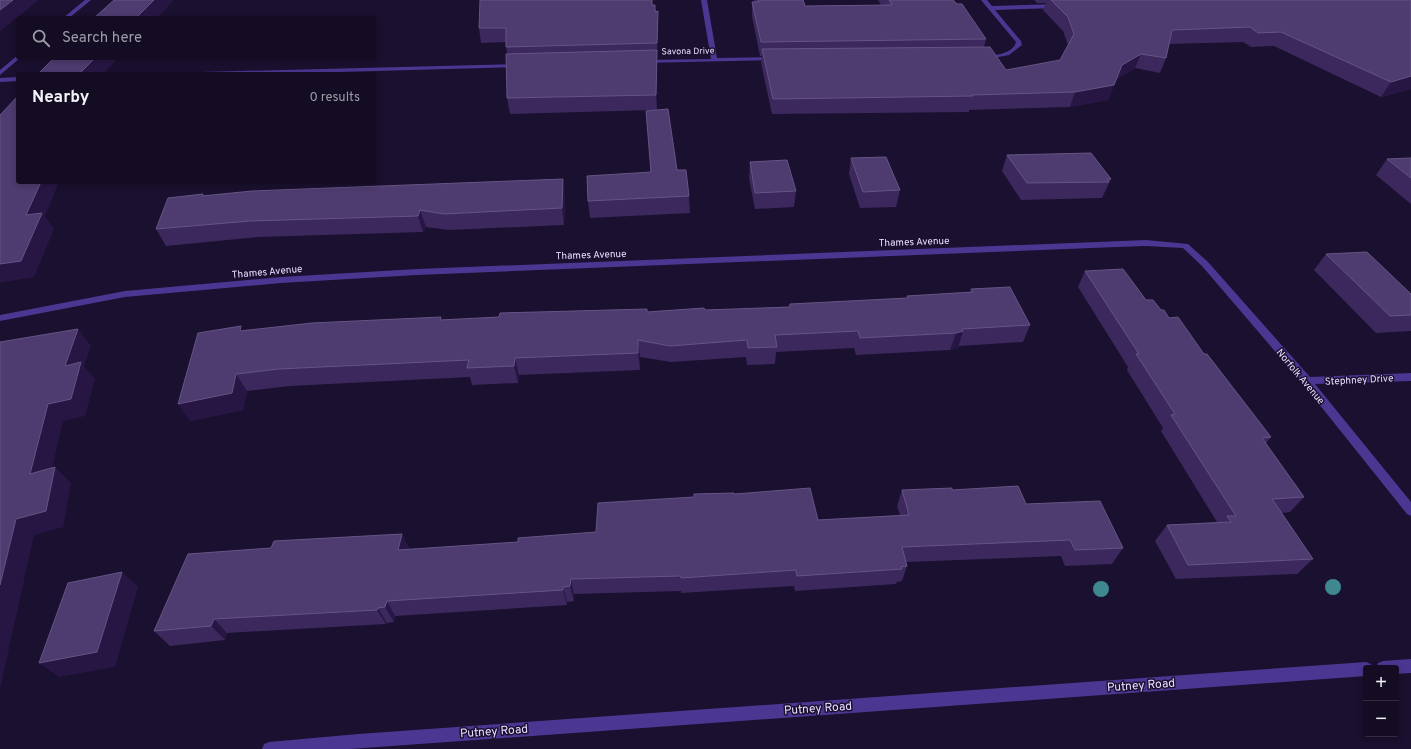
<!DOCTYPE html>
<html lang="en">
<head>
<meta charset="utf-8">
<style>
	:root { --surface:#140c23; --page:#211a30; --text:#f1f3f6; --muted:#9d9ba6; --line:#332c41 }
	body { margin:0; font-family:Overpass,sans-serif; background:var(--page); color:var(--text) }
	.controls { position:absolute; right:12px; bottom:12px; display:grid; overflow:hidden; border-radius:4px; box-shadow:0 2px 6px #0003 }
	.controls button { width:36px; height:36px; display:grid; place-items:center; padding:0; border:0; border-bottom:1px solid var(--line); background:var(--surface); color:var(--text); font:20px sans-serif }
	.list { margin:0; padding:0; list-style:none }
	h2 { display:flex; justify-content:space-between; align-items:center; height:52px; margin:0; padding:0 16px; font-size:17px }
	h2 small { font-size:13px; font-weight:400; color:var(--muted) }
	.icon { flex:none; width:22px; height:22px; fill:none; stroke:currentColor; stroke-width:2; stroke-linecap:round; stroke-linejoin:round }
	.map { position:relative; flex:none; width:1411px; height:749px; overflow:hidden }
	.search { position:absolute; background:var(--surface); box-shadow:0 2px 6px #0003; left:16px; top:16px; width:360px; height:44px; display:flex; align-items:center; gap:10px; box-sizing:border-box; padding:0 14px; border-radius:4px; color:var(--muted); font-size:15px }
	.panel { position:absolute; background:var(--surface); box-shadow:0 2px 6px #0003; left:16px; top:72px; width:360px; height:112px; border-radius:4px }
	.map>svg:first-child { display:block }
	.lines { fill:none; stroke-linecap:round; stroke-linejoin:round }
	.minor { fill:#4a3791; fill-rule:evenodd }
	.tree { fill:#3f8890 }
	.wall { fill:#3c285d }
	.shaded-wall { fill:#271643 }
	.building { fill:#4e3b6f; stroke:#665485 }
	.labels { text-anchor:middle; stroke-width:3; stroke-linejoin:round; paint-order:stroke }
	.far-street-label { font-size:9px; fill:#e7ddff; stroke:#1a102f }
	.street-label { font-size:10px; fill:#e7ddff; stroke:#1a102f }
	.near-street-label { font-size:12px; fill:#e7ddff; stroke:#1a102f }
</style>
</head>
<body>
<div class="map">
<svg width="1411" height="749" viewBox="0 0 1411 749">
	<rect width="100%" height="100%" fill="#1a102f"/>
	<g class="lines">
		<g class="minor">
			<path d="M85,0H91L69,18H63Z"/>
			<path d="M701,0H707L717,58L774,57L777,59L776,60L642,63V61L644,60L711,59Z"/>
			<path d="M981,0H987L992,6L1057,4L1060,6L1057,8L995,10L1021,41L1022,45L1009,55L984,60L982,59V57C992,55 1013,55 1016,42Z"/>
			<path d="M18,55V58H20L0,75V70Z"/>
			<path d="M522,64L523,65L520,67L267,74H197L200,72Z"/>
			<path d="M18,77V81L0,82V78Z"/>
			<path d="M1146,240L1188,244L1208,262L1310,377L1411,373V381L1315,384L1411,502V516L1407,514L1303,384L1202,266L1183,248L1146,246L1117,247L417,275L281,283L125,297L0,321V315L125,291L281,277L417,269Z"/>
			<path d="M1411,659V673L1396,674V668H1376L1378,663L1383,661Z"/>
			<path d="M1366,662L1371,664L1372,668H1366V676L350,749H262L264,744L269,742L358,734Z"/>
		</g>
	</g>
	<g class="tree">
		<circle cx="1333" cy="587" r="8"/>
		<circle cx="1101" cy="589" r="8"/>
	</g>
	<g class="wall">
		<path d="M754,0H803L805,6L881,5L878,0H953L986,39L984,47L1006,70L1060,60L1068,45L1063,31L1043,10L1046,3H1037L1034,0H1411V89L1381,97L1274,46L1251,47L1243,42L1169,44L1166,58L1160,73L1135,68L1116,80L1108,100L1070,107L969,110V112L772,114L761,63L762,56H760L752,16V2H754Z"/>
		<path d="M653,5L656,11L658,25L657,58V110L677,170L689,196L690,213L590,218L588,201L650,172L653,110L510,114L507,98V54L506,42L481,43L479,28Z"/>
		<path d="M1007,155L1111,179L1102,198L1021,200L1002,171Z"/>
		<path d="M851,158L900,190L896,207L860,208L849,174Z"/>
		<path d="M1411,158V204L1376,175L1387,159Z"/>
		<path d="M750,162L796,191L794,207L755,209L749,178Z"/>
		<path d="M565,195L564,225L449,230L426,227L423,232L258,237L166,246L156,229L204,196Z"/>
		<path d="M1326,254L1411,294V331L1376,333L1314,270Z"/>
		<path d="M1085,271L1146,300L1161,310L1169,318L1204,354L1271,437L1266,443L1304,497L1290,512L1282,513L1313,559L1297,574L1176,579L1155,541L1167,525L1217,522L1161,431L1163,428L1127,370L1128,367L1078,287Z"/>
		<path d="M971,289L1030,325L1023,342L959,346L958,348L950,350L856,355L854,348L776,352L775,364L747,365L746,357L671,362L640,357V370L519,375L518,383L472,385L470,377L289,386L247,391L243,410L190,421L243,330L442,320L789,307L790,304L907,298V296L970,292Z"/>
		<path d="M902,490H952L1026,504L1123,548L1112,564L1065,566L1061,556L906,562L907,566L902,581L897,582L896,584L795,591L794,586L681,593V591L574,594V601L567,602V605L395,616L394,622L387,623L386,624L227,633L225,640L170,646L154,631L271,548L409,549L518,542L596,532L694,497L735,494L818,520L900,515L897,506Z"/>
	</g>
	<g class="shaded-wall">
		<path d="M13,0H39L0,31V10Z"/>
		<path d="M154,0H174L157,18H136Z"/>
		<path d="M658,11V25L657,58V43Z"/>
		<path d="M657,50V110L656,95Z"/>
		<path d="M1141,54L1135,68L1116,80L1122,65Z"/>
		<path d="M95,58H118L103,74H79Z"/>
		<path d="M1411,76V89L1381,97L1391,82Z"/>
		<path d="M1114,85L1108,100L1070,107L1075,92Z"/>
		<path d="M563,179L565,195L564,225L562,208Z"/>
		<path d="M41,182H59L45,216L54,229L34,277L0,283V264L26,215Z"/>
		<path d="M420,210L426,227L423,232L418,216Z"/>
		<path d="M78,329L91,346L84,366L95,379L85,416L63,421L47,490L30,474L48,404L65,366Z"/>
		<path d="M963,331L958,348L950,350L956,333Z"/>
		<path d="M638,340L640,357V370L638,353Z"/>
		<path d="M515,358L519,375L518,383L514,366Z"/>
		<path d="M236,374L247,391L243,410L190,421L178,404Z"/>
		<path d="M55,467L71,483L63,527L34,535L0,689V585L16,519Z"/>
		<path d="M402,534L410,549L398,550Z"/>
		<path d="M122,572L138,587L115,667L59,677L39,663Z"/>
		<path d="M571,579L574,594V601L570,586Z"/>
		<path d="M563,587L567,602V605L563,590Z"/>
		<path d="M387,601L395,616L394,622L385,607Z"/>
		<path d="M378,608L387,623L386,624L377,610Z"/>
		<path d="M214,619L227,633L225,640L211,626Z"/>
	</g>
	<g class="building">
		<path d="M0,0H13L0,10Z"/>
		<path d="M114,0H154L136,18H94Z"/>
		<path d="M480,0H652V5H655V12L658,11L657,43L506,47V28H479Z"/>
		<path d="M758,0H803L805,6L892,5L889,0H953L957,4H962L986,39L761,42L752,2H759Z"/>
		<path d="M1051,0H1411V76L1391,82L1281,32L1258,33L1250,27L1172,30L1166,58L1141,54L1122,65L1114,85L1075,92L972,95L973,96L773,99L762,49L990,47L1006,70L1060,60L1074,34L1068,17Z"/>
		<path d="M657,50L656,95L507,98L506,54Z"/>
		<path d="M54,58H95L79,74H38Z"/>
		<path d="M18,96V182H41L26,215L42,213L21,261L0,264V115Z"/>
		<path d="M668,109L677,170H686L689,196L588,201L587,176L651,172L646,111Z"/>
		<path d="M1091,153L1111,179H1107L1109,182L1027,183L1007,155Z"/>
		<path d="M886,157L900,190L863,192L851,158Z"/>
		<path d="M1411,158V178L1387,159Z"/>
		<path d="M787,160L796,191L755,193L750,162Z"/>
		<path d="M563,179L562,208L444,214L420,210L418,216L250,221L156,229L168,198L203,194L202,196L252,191Z"/>
		<path d="M1367,252L1411,294V315L1390,316L1326,254Z"/>
		<path d="M1123,269L1146,300H1153L1161,310H1164L1169,318L1178,317L1204,354H1207L1271,437L1262,438L1304,497L1272,499L1313,559L1188,565L1167,525L1231,522L1227,516H1236L1171,415L1175,414L1136,354H1139L1085,271Z"/>
		<path d="M1010,287L1030,325L962,329L963,331L956,333L860,338L858,331L775,335L777,347L748,348L747,340L670,346L638,340V353L515,358L514,366L467,368L469,360L279,369L236,374L232,393L178,404L198,333L241,326L240,331L312,323L441,317L440,320L499,317L500,313L647,309V312L704,308L705,310L790,307V304L908,298L907,296L973,292L971,289Z"/>
		<path d="M78,329L65,366L81,362L71,399L48,404L30,474L55,467L46,511L16,519L0,585V342Z"/>
		<path d="M1018,486L1026,504L1100,501L1123,548L1075,550L1070,540L902,547L907,566L901,567L902,569L797,576L796,570L681,578V576L571,579L570,586L563,587V590L387,601L385,607L378,608L377,610L214,619L211,626L154,631L188,554L271,548L274,541L402,534L398,550L518,542V538L596,532L598,503L694,497V494L734,493L735,494L810,488L818,520L909,515L902,490L952,488V490Z"/>
		<path d="M122,572L97,652L39,663L68,583Z"/>
	</g>
	<g class="labels">
		<g class="far-street-label">
			<text transform="translate(688 51) rotate(-1)" y="3">Savona Drive</text>
		</g>
		<g class="street-label">
			<text transform="translate(914 241) rotate(-2)" y="4">Thames Avenue</text>
			<text transform="translate(591 254) rotate(-2)" y="4">Thames Avenue</text>
			<text transform="translate(267 271) rotate(-5)" y="4">Thames Avenue</text>
			<text transform="translate(1301 376) rotate(50)" y="4">Norfolk Avenue</text>
			<text transform="translate(1359 379) rotate(-3)" y="4">Stephney Drive</text>
		</g>
		<g class="near-street-label">
			<text transform="translate(1141 685) rotate(-4)" y="4">Putney Road</text>
			<text transform="translate(818 708) rotate(-4)" y="4">Putney Road</text>
			<text transform="translate(494 731) rotate(-4)" y="4">Putney Road</text>
		</g>
	</g>
</svg>
<div class="controls">
<button>+</button>
<button>−</button>
</div>
<div class="search"><svg class="icon" aria-label="search" viewBox="0 0 24 24"><circle cx="10" cy="10" r="6"/><path d="M15 15l6 6"/></svg>Search here</div>
<section class="panel">
<h2>Nearby<small>0 results</small></h2>
<ul class="list">
</ul>
</section>
</div>
</body>
</html>
